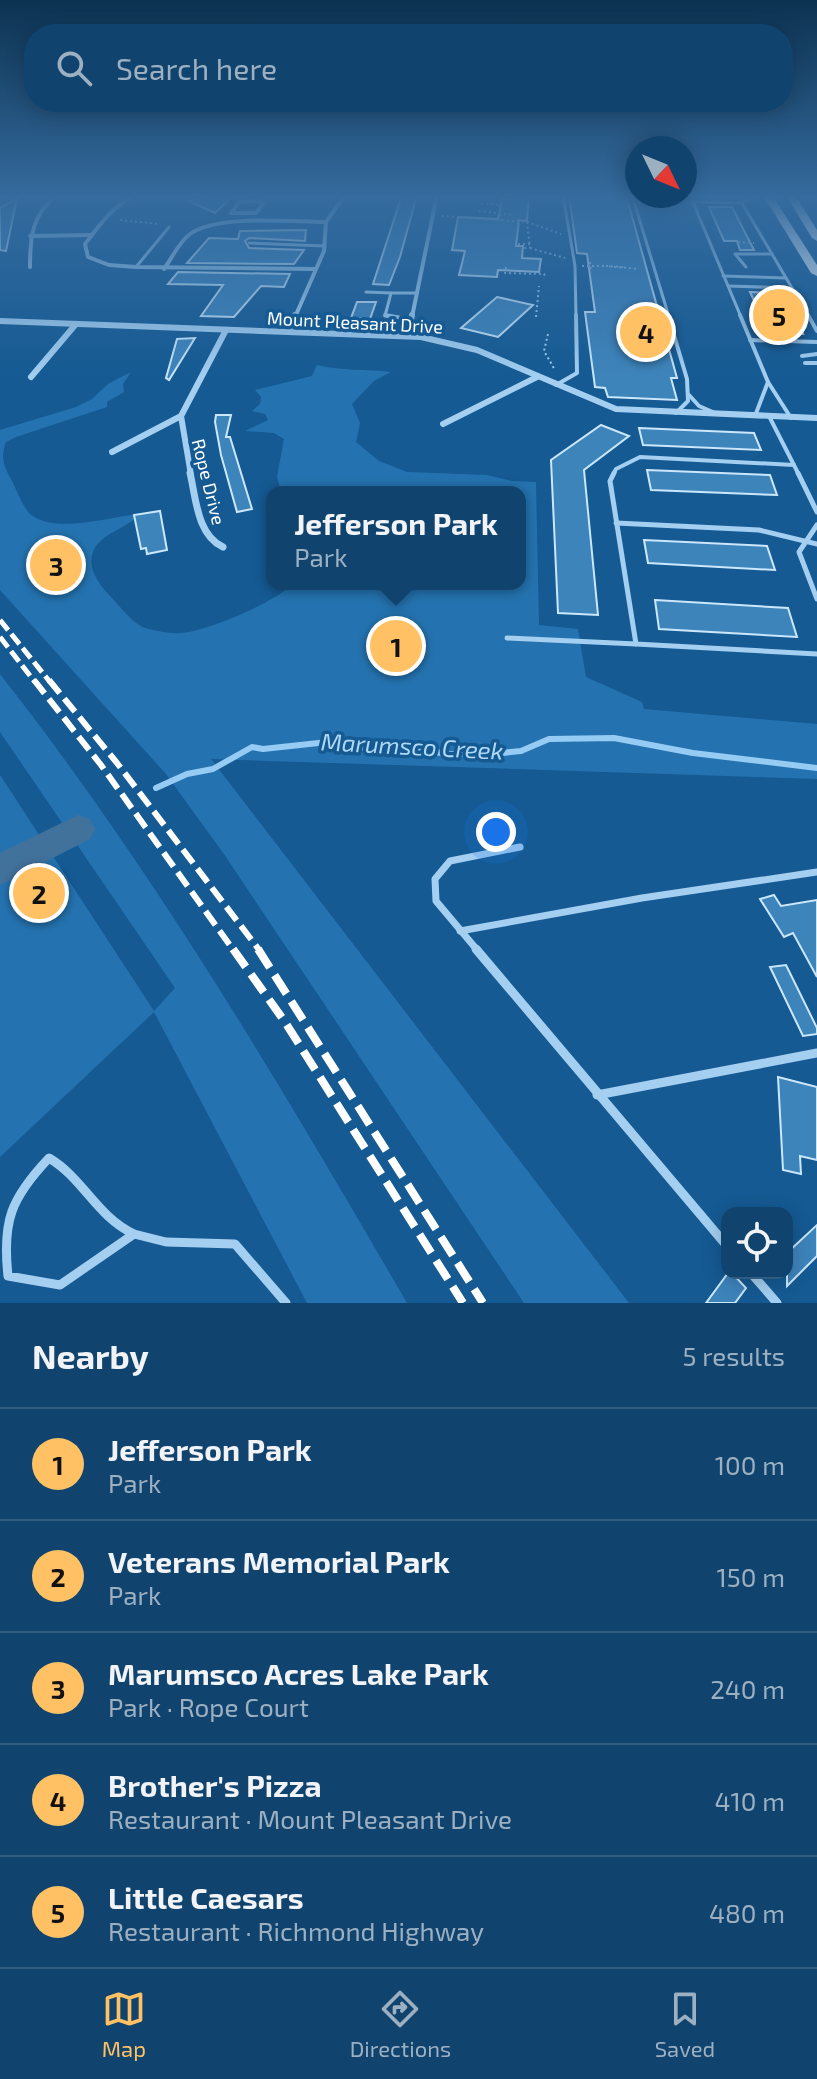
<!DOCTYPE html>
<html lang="en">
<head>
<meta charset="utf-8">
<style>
	:root { --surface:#10446e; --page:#1e4e76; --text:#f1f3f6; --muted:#9cb0c2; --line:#305c81; --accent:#ffc164 }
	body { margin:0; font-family:"Exo 2",sans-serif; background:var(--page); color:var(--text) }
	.controls { position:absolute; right:24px; bottom:24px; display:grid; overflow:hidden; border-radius:16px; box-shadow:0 4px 20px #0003 }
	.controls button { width:72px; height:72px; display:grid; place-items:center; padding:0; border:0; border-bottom:2px solid var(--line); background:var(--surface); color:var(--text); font:40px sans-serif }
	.compass { position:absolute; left:625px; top:136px; width:72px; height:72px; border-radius:50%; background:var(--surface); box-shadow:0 4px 20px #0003; rotate:133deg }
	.you { position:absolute; left:496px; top:832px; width:28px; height:28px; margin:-20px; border:6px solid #fff; border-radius:50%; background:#1a73e8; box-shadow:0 0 0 12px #1a73e833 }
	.badge { display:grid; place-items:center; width:52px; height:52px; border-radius:50%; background:var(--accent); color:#111; font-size:26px; font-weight:700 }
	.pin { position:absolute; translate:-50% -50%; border:4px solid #fff; box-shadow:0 2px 8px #0006 }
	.popup { position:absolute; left:266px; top:486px; width:260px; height:104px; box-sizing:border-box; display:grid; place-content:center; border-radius:16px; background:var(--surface); filter:drop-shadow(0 2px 6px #0005); font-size:26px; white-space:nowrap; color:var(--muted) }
	.popup b { font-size:30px; color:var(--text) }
	.popup::after { content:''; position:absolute; left:50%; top:100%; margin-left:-16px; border:16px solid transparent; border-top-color:var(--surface) }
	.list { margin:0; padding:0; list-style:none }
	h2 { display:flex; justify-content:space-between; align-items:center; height:104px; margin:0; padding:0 32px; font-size:34px }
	h2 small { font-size:26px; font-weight:400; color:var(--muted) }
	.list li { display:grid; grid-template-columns:52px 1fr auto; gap:24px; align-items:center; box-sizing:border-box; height:112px; padding:0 32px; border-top:2px solid var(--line) }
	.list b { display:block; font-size:30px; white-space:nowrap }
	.list p { margin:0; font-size:26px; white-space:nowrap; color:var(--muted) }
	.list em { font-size:26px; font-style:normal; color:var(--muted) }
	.icon { flex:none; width:44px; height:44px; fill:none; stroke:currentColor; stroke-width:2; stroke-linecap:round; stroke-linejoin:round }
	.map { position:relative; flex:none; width:817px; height:1303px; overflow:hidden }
	.search { position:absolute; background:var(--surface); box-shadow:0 4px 20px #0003; left:24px; right:24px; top:24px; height:88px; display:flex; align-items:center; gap:20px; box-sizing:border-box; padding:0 28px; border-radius:32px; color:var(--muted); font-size:30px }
	.sheet { height:664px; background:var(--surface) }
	nav { display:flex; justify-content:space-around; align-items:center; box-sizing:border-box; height:112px; border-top:2px solid var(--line); background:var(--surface); font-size:22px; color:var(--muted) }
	nav a { display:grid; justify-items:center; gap:4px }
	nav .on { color:var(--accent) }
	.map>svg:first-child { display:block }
	.green { fill:#2473b0 }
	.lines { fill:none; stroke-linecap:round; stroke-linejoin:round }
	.stream { stroke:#96ccf4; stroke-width:6 }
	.river { fill:#41729c; fill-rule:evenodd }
	.building { fill:#3d84bb; stroke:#cbe7fc; stroke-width:2 }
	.path { stroke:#a4cff1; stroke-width:2; stroke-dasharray:2 3; stroke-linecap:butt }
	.service-far4 { stroke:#a4cff1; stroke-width:3 }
	.service-far3 { stroke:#a4cff1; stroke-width:4 }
	.service-far2 { stroke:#a4cff1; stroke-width:5 }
	.service-far1 { stroke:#a4cff1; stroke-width:7 }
	.service { stroke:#a4cff1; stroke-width:9 }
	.minor-far2 { stroke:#a4cff1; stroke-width:4 }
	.minor-far1 { stroke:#a4cff1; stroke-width:6 }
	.minor { stroke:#a4cff1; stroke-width:7 }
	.primary { fill:#eef7ff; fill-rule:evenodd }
	.rail-far2 { stroke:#fff; stroke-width:5; stroke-dasharray:13 5; stroke-linecap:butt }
	.rail-far1 { stroke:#fff; stroke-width:6; stroke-dasharray:17 7; stroke-linecap:butt }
	.rail { stroke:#fff; stroke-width:8; stroke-dasharray:22 9; stroke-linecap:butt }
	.labels { text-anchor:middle; stroke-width:7; stroke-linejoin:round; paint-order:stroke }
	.far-street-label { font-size:18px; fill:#fff; stroke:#155a93 }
	.water-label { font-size:24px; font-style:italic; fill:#b0d9f8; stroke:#155a93 }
</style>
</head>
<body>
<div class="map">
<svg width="817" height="1303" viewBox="0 0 817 1303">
	<rect width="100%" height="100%" fill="#155a93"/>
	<g class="green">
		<path d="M317,365C342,371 366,369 391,372L374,381L352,404L360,423L356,442L379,461L407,472L487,475L512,481L536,482L539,625L578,629L586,677L642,702L644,709L817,724V779L211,759L629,1303H524L226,857L166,774L0,590V430L76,407L92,399L108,384L131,372L123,384L124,392L107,402V407L16,437L6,442C0,458 4,467 12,481C17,491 23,507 30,514C55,535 112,516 140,514C128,528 99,534 93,552C87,568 99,584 109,595C119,605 132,623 145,628C156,631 170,634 181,633C206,632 276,602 292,584H520V492H281L277,477L284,439L274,433L245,431L268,420L265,414L252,411L260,404L261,397L255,390L312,376Z"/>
		<path d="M0,674C154,870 282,1088 407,1303H307L154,1012L0,1157V775L154,1011L175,988L0,732Z"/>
	</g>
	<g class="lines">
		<path class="stream" d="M156,788L187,774L213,769L252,747L263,749L337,741L373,750L402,748L450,754H492L521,751L549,739L614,738L693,753L817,768"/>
		<path class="river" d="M78,815L90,819L95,829L90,839L0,885V853Z"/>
	</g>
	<g class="building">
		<path d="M212,195H234L215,213L189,201Z"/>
		<path d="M402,195H417L400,257L389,285L373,284Z"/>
		<path d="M512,195H529L527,221L519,220L516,246H523L522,258L541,259L539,272L498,270L497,277L459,275L465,251L452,250L458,217L498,219L502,199H512Z"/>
		<path d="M569,195H626L677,378H671L677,400L608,397L605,388L595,387L585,312H595L587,254L577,253Z"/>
		<path d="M17,198L6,251L0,250V208Z"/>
		<path d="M709,207H732L754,250H740L737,241H724Z"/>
		<path d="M306,230L305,241L249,238L245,241L249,248L304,250L294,264L187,263L209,238L238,239L240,231Z"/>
		<path d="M178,272L290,274L284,287L261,286L234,317L201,316L223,285L168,284Z"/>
		<path d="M750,292L780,293L803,334L769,333Z"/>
		<path d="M497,297L533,305L498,337L461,328Z"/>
		<path d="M357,302H376L370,319L351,318Z"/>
		<path d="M195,338L169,380L166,378L177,339Z"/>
		<path d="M216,415H231L226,437H230L252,509L237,512L221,455L215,422Z"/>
		<path d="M601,425L629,436L584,470L598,615L558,613L551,460Z"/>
		<path d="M639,428L754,433L761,450L643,445Z"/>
		<path d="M647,470L770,475L777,495L651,490Z"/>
		<path d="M160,511L167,550L147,554L146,548L141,549L134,515Z"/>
		<path d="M644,540L767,546L775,570L648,563Z"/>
		<path d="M655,600L788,608L797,637L659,629Z"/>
		<path d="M774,895L781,906L817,900V977L793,933L784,937L760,899Z"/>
		<path d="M786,965L817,1028V1034L803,1036L770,967Z"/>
		<path d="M778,1077L817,1087V1160L800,1156L801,1174L783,1170Z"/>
		<path d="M817,1225V1256L787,1286V1253Z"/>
		<path d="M728,1273H732L746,1288L735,1303H706Z"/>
	</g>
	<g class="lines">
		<g class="path">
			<path d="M500,195L498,205L502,224"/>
			<path d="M509,195H536"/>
			<path d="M481,204H501"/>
			<path d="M479,211L512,215"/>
			<path d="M442,216L527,222L530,248H523"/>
			<path d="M120,220L160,224"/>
			<path d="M527,222L561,234"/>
			<path d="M738,242L754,243"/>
			<path d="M518,244H530"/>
			<path d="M530,248L565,258"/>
			<path d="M590,262L591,271"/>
			<path d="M582,266H606"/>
			<path d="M506,267L505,273L544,274L545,277"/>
			<path d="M623,267L606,266L639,269"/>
			<path d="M536,317L539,286"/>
			<path d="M548,334L544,351L555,370"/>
		</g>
		<g class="service-far4">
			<path d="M563,195L575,266L576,317"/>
			<path d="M632,195L669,317"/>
			<path d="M690,195L741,317"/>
			<path d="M692,202L742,203"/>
			<path d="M742,203L809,317"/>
			<path d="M742,203L748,200L745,195"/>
			<path d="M249,243L325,246"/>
			<path d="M136,267L169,227"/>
			<path d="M746,267L735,254H772"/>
			<path d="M723,276L786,278"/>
			<path d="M728,286L792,288"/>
			<path d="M366,292L391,293"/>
			<path d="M394,317L385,316L391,293H417"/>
		</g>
		<g class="service-far3">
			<path d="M385,315L412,320"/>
			<path d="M668,315L687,379L688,401L676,413"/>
			<path d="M740,315L768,382L791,418"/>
			<path d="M808,315L817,331"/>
			<path d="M750,340L817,342"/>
			<path d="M802,356L817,354"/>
			<path d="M805,363H817"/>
			<path d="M556,385L577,373L576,315"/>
			<path d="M689,395L699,406L715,413"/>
			<path d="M755,416L768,382"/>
			<path d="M770,418L799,475"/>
			<path d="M613,475L616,469L640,457L794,465"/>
		</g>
		<g class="service-far2">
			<path d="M614,473L610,481L636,644L817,654"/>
			<path d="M798,473L817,512"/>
			<path d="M616,523L759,530L817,544"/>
			<path d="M817,525L799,552L817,599"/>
			<path d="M507,638L636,644"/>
		</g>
		<g class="service-far1">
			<path d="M460,931L642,898L817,872"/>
			<path d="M478,951L436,901L435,879L450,861L520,847"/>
		</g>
		<g class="service">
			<path d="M476,949L727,1246"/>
			<path d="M597,1095L817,1053"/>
			<path d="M49,1158C83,1178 97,1217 134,1234L60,1285L8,1276C2,1221 11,1198 49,1158Z"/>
			<path d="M134,1234L166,1242L235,1244L286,1303"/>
			<path d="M751,1273L777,1303"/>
		</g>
		<g class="minor-far2">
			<path d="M136,195C113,206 100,224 85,244L88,257L109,265L136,267L315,269"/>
			<path d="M258,201L263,204L256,213H231L239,202Z"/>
			<path d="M30,236L92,235"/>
			<path d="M30,267C30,236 32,215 57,195"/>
			<path d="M164,269C172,258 179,242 190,234C218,214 292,222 326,222"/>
			<path d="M295,317L324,251L326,222L345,195"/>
			<path d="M412,317L437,195"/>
		</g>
		<g class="minor-far1">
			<path d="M0,321L421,337L477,350L616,409L817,418"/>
			<path d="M288,332L295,315"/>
			<path d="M408,336L412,315"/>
			<path d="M31,377L76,324"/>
			<path d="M443,424L537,377"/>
			<path d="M112,452L181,416"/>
			<path d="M191,475L181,416L226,330"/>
		</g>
		<path class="minor" d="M190,473C196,498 197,535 223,547"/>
		<g class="primary">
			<path d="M763,195H772L817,265V276L811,273Z"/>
			<path d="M786,195H795L817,230V241L812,238Z"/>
		</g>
		<g class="rail-far2">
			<path d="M0,620L50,682"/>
			<path d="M0,637L35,682"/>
		</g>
		<g class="rail-far1">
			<path d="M34,680L101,765L234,951"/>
			<path d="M49,680L117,763L260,951"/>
		</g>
		<g class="rail">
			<path d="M233,949L285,1022L463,1303"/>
			<path d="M258,949L483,1303"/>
		</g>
	</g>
	<linearGradient id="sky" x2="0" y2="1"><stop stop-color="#0c3251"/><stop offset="0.52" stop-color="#356b9e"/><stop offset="1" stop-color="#356b9e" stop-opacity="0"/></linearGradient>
	<rect width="817" height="378" fill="url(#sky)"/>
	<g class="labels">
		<g class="far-street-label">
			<text transform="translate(355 323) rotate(3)" y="6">Mount Pleasant Drive</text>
			<text transform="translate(208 482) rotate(76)" y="6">Rope Drive</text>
		</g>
		<g class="water-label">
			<text transform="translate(412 747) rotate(3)" y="8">Marumsco Creek</text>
		</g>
	</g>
</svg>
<div class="controls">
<button><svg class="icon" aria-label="locate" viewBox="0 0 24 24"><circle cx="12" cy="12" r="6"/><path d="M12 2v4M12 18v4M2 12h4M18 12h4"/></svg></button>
</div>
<svg class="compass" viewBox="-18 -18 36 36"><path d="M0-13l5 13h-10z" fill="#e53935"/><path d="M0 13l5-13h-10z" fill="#9cb0c2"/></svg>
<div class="you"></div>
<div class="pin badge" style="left:396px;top:646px">1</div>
<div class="popup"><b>Jefferson Park</b>Park</div>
<div class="pin badge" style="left:39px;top:893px">2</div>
<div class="pin badge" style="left:56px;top:565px">3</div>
<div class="pin badge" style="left:646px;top:332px">4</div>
<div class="pin badge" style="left:779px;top:315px">5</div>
<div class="search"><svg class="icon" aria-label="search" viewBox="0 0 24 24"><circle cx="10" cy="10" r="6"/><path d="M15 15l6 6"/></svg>Search here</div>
</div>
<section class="sheet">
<h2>Nearby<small>5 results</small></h2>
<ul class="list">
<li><span class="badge">1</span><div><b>Jefferson Park</b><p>Park</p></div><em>100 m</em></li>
<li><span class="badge">2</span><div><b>Veterans Memorial Park</b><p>Park</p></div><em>150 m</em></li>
<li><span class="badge">3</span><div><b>Marumsco Acres Lake Park</b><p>Park · Rope Court</p></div><em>240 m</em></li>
<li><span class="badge">4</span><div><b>Brother's Pizza</b><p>Restaurant · Mount Pleasant Drive</p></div><em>410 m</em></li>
<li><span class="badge">5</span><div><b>Little Caesars</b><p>Restaurant · Richmond Highway</p></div><em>480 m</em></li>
</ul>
</section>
<nav>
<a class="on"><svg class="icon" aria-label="map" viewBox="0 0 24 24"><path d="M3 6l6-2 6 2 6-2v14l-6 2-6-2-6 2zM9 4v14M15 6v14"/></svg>Map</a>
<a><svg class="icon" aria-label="directions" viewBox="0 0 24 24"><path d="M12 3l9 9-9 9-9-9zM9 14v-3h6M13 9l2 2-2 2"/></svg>Directions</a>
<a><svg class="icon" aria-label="saved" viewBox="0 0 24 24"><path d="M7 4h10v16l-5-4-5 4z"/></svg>Saved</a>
</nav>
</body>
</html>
